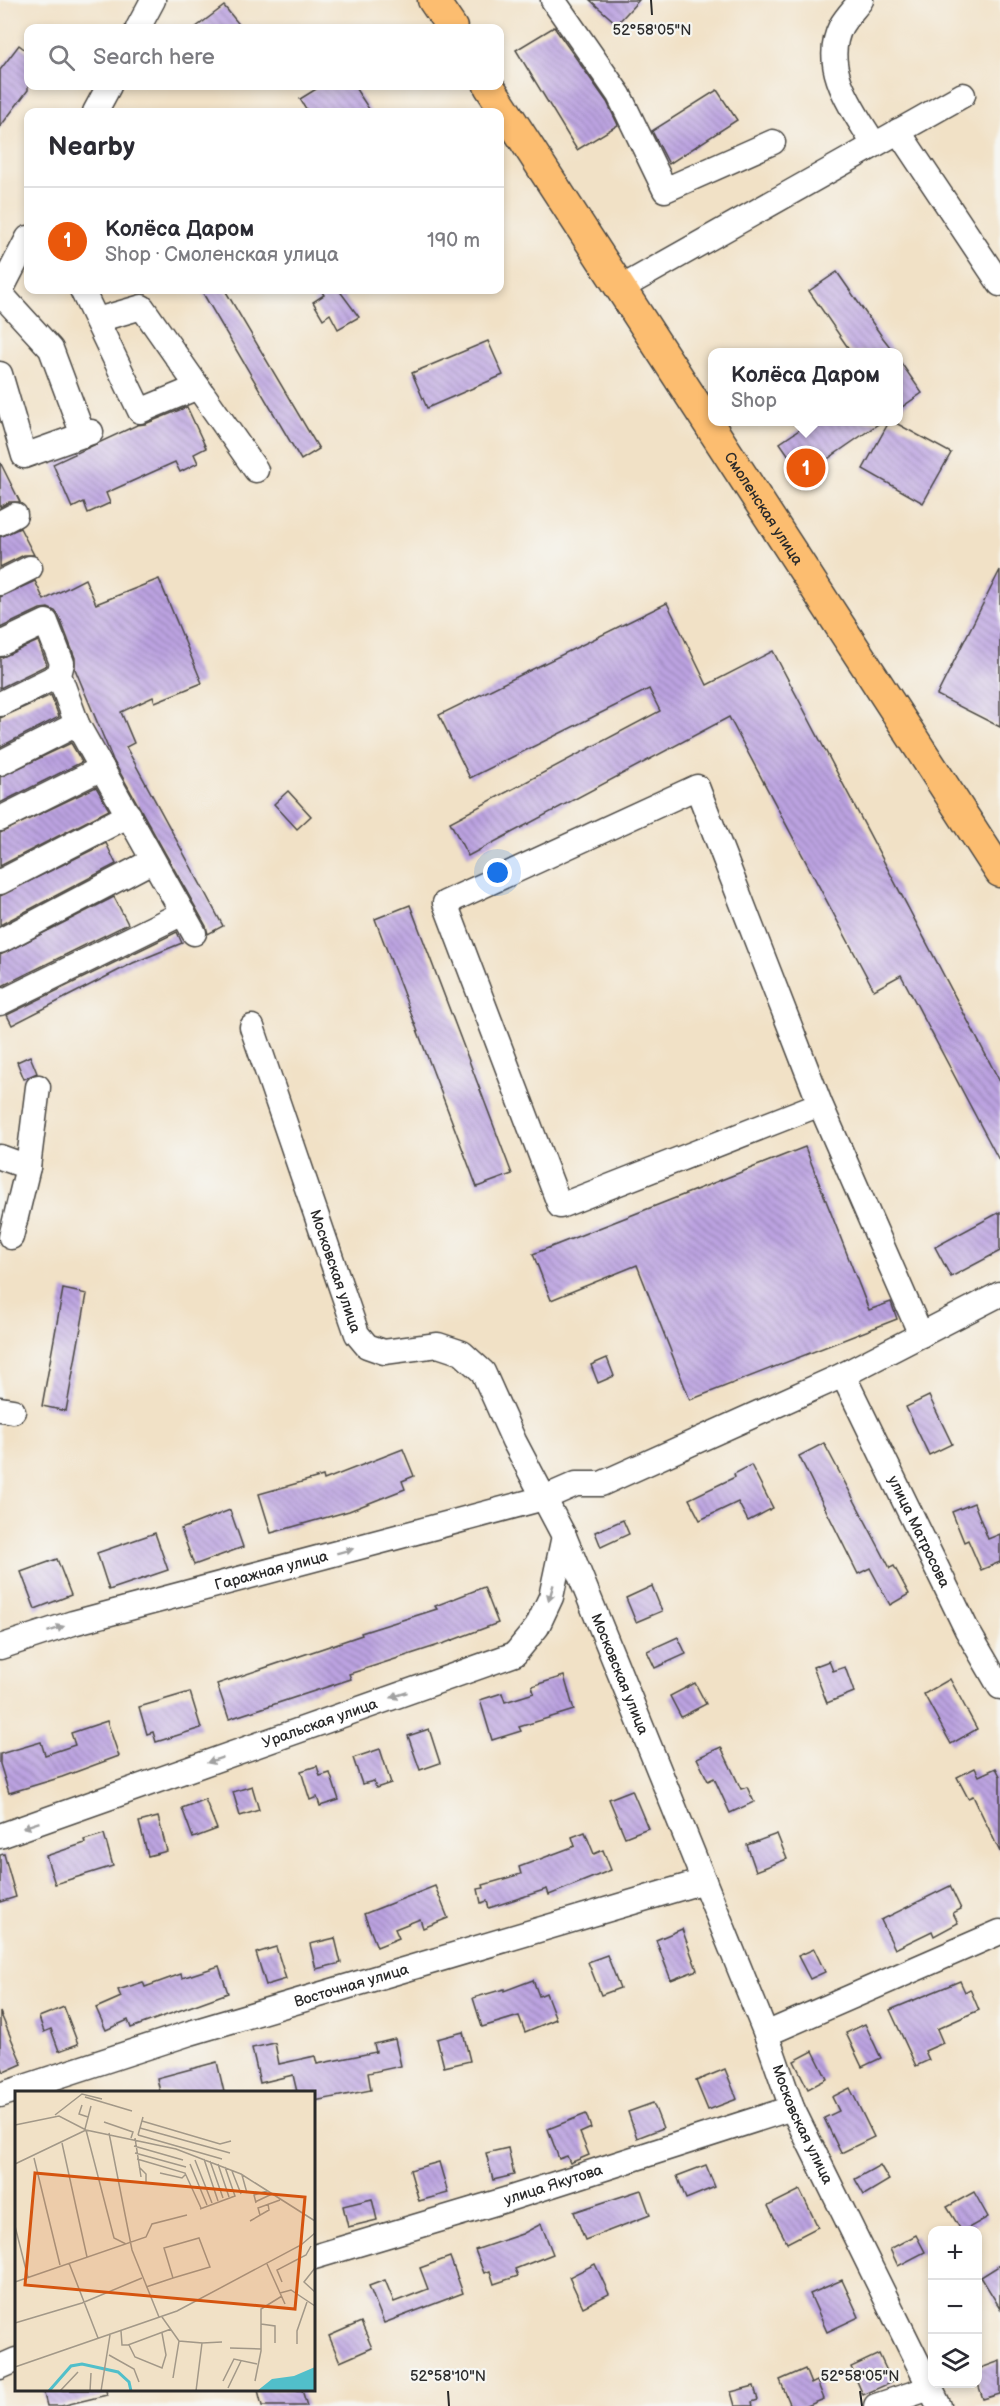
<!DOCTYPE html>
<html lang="en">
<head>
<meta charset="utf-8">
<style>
	:root { --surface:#fff; --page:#f7f7f7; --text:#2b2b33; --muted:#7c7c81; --line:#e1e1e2; --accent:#ea580c }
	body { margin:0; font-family:"Balsamiq Sans",sans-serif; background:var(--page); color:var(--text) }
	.controls { position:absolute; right:18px; bottom:18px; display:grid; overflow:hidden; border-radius:12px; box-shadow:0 3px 9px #0003 }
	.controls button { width:54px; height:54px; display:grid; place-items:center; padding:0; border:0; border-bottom:2px solid var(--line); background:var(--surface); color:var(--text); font:30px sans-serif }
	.you { position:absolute; left:498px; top:873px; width:21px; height:21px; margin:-15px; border:4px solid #fff; border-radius:50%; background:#1a73e8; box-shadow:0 0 0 9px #1a73e833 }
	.badge { display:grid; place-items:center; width:39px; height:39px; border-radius:50%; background:var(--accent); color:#fff; font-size:20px; font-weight:700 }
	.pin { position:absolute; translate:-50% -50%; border:3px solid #fff; box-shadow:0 2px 6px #0006 }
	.popup { position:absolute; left:708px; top:348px; width:195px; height:78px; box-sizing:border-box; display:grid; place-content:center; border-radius:12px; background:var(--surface); filter:drop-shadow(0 2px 4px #0005); font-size:20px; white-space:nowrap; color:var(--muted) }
	.popup b { font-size:22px; color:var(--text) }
	.popup::after { content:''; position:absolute; left:50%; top:100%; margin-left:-12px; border:12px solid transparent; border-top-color:var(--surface) }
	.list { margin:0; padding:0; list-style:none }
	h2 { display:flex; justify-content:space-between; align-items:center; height:78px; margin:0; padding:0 24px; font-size:26px }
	h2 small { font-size:20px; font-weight:400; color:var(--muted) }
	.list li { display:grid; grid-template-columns:39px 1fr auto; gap:18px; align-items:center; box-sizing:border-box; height:108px; padding:0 24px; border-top:2px solid var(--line) }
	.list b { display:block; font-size:22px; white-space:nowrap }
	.list p { margin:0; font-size:20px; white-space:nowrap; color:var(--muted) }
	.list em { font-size:20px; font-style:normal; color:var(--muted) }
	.icon { flex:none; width:33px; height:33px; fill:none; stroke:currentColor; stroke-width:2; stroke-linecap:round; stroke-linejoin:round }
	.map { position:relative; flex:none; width:1000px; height:2406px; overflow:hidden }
	.search { position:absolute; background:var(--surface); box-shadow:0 3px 9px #0003; left:24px; top:24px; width:480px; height:66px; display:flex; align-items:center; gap:15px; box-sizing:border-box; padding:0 21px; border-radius:12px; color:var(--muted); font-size:22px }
	.panel { position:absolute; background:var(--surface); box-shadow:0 3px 9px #0003; left:24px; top:108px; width:480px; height:186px; border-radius:12px }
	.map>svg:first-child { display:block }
	.building { fill:url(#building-back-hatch) }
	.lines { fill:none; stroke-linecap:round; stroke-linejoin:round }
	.minor-casing { stroke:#494642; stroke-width:27 }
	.major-casing { stroke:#494642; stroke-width:33 }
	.minor { stroke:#fff; stroke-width:24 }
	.major { stroke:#fcbd6f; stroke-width:30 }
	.oneway { fill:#a0a0a0 }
	.ticks { fill:none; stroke:#2b2b2b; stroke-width:2 }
	.labels { text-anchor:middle; stroke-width:4.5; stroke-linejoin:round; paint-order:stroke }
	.street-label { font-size:15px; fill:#2b2b2b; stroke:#f6f6f2 }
	.inset-river { fill:none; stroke:#51bfca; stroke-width:3 }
	.inset-road { fill:none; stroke:#a29888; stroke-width:1.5 }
	.view { fill:#d5540f; fill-opacity:0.15; stroke:#d5540f; stroke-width:3 }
	.inset-edge { fill:none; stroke:#2b2b2b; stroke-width:3 }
	.ticks-label { font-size:15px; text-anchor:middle; fill:#2b2b2b; stroke:#f6f6f2; stroke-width:4.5; stroke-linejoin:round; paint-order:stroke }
</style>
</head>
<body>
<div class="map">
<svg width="1000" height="2406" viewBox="0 0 1000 2406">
	<defs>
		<pattern id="building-back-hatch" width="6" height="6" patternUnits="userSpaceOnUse" patternTransform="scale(1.5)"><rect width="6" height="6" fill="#bca3e1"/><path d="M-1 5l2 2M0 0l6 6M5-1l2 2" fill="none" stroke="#9985b7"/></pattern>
	</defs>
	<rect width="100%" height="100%" fill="#f6f6f2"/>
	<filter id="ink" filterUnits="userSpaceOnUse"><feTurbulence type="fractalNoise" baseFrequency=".0167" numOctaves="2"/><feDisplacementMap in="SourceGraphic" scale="12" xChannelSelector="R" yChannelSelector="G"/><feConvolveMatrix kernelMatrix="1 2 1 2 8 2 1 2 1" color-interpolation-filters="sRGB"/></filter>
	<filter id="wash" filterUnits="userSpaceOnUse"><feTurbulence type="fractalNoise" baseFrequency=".008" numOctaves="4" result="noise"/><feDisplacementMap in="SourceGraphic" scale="24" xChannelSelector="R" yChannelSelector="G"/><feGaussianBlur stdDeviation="1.35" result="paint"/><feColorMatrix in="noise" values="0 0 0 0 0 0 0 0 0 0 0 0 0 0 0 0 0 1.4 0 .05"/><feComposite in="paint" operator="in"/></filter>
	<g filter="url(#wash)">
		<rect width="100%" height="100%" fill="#f1e1c6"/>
		<g id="blocks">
			<g class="building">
				<path d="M590,0H639L617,24Z"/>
				<path d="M224,6L242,28H195Z"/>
				<path d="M554,27L607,102L618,125L577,150L516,50Z"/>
				<path d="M19,45L28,52V90L0,127V70Z"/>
				<path d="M321,86H354L371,112H308L300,99Z"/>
				<path d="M717,90L737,120L669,164L652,131Z"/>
				<path d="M837,272L883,338L894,352H851L809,291Z"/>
				<path d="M201,290H225L319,449L301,460Z"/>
				<path d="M321,290H339L359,317L338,329L330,314L323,319L313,302L324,295Z"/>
				<path d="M488,341L503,375L427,408L412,373Z"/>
				<path d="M899,360L922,393L899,409Z"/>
				<path d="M187,407L206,448L194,454L198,463L180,472L175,462L106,493L110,503L88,513L84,502L72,508L53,464L137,425L145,424Z"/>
				<path d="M811,422H881L803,476L780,443Z"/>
				<path d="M889,422H894L951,453L923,503L863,469Z"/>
				<path d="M0,462L20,502H9L0,507Z"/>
				<path d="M20,528L34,555H24L0,567V537Z"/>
				<path d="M1000,570V727L937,695Z"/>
				<path d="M85,579L96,604L159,579L202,683L155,702L153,697L121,712L134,743L126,747L223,926L208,934L206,926L113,760L75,669V658L59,616L55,611L48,608L40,609L0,628V597L35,581L44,600Z"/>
				<path d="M667,603L707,685L773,651L1000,1082V1162L901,975L874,990L729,717L468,856L450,822L660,711L649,689L470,778L439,715Z"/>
				<path d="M38,641L47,665L0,688V658Z"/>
				<path d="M51,695L59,717L0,747V718Z"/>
				<path d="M71,743L82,762L0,803V777Z"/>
				<path d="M96,787L109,810L0,866V833Z"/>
				<path d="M288,791L311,816L297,829L274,804Z"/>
				<path d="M106,843L116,864L0,925V896Z"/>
				<path d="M114,897L128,924L0,987V955Z"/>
				<path d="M410,905L512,1174L477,1187L375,919Z"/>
				<path d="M177,932L182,943L133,963L12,1025L7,1015Z"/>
				<path d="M30,1056L37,1073L24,1079L17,1062Z"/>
				<path d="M805,1147L869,1310L891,1302L897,1319L690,1400L637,1265L551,1300L533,1254Z"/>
				<path d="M1000,1212V1251L951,1277L935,1247Z"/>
				<path d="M63,1289L87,1294L66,1411L42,1406Z"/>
				<path d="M607,1358L614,1376L598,1383L591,1365Z"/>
				<path d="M929,1396L952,1444L929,1455L906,1407Z"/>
				<path d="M824,1443L890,1568L894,1566L909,1594L890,1605L870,1568L858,1574L799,1456Z"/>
				<path d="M403,1449L414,1476L402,1481L405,1489L349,1511L271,1533L259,1494L323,1476L324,1480Z"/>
				<path d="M751,1465L773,1508L748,1521L738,1502L700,1520L689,1499L735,1477L734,1474Z"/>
				<path d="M974,1503L988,1539L1000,1534V1562L981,1570L968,1540L964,1542L952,1512Z"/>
				<path d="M230,1510L243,1547L194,1565L181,1529Z"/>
				<path d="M623,1520L629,1534L601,1547L595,1532Z"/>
				<path d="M155,1533L168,1570L109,1590L97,1553Z"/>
				<path d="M57,1559L71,1595L35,1609L21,1572Z"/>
				<path d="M652,1586L662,1611L636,1622L626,1598Z"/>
				<path d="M484,1587L498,1623L445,1643L349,1674L351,1679L229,1719L217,1684L362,1635L361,1633L437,1609L435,1606Z"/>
				<path d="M678,1637L686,1654L655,1668L647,1651Z"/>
				<path d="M829,1661L833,1671L845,1667L854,1692L827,1703L813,1667Z"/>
				<path d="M564,1676L574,1710L519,1727L521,1731L492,1740L480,1700L502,1693L505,1702L534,1693L532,1686Z"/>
				<path d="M950,1679L977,1729L951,1744L924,1694Z"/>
				<path d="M695,1683L706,1704L681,1717L670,1696Z"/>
				<path d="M190,1692L201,1728L156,1742L153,1732L147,1734L139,1707Z"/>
				<path d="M107,1721L119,1756L62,1777L9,1793L0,1764V1754L41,1742L45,1755L75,1745L71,1733Z"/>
				<path d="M429,1729L440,1763L420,1770L408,1736Z"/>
				<path d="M721,1747L741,1789L747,1787L754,1802L730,1813L714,1778L708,1781L697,1758Z"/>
				<path d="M380,1749L391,1783L376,1788L374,1781L362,1784L353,1758Z"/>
				<path d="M317,1766L320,1776L330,1773L339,1800L320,1806L317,1797L310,1800L301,1771Z"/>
				<path d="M975,1768L979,1776L996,1768L1000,1776V1852L973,1796L968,1798L957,1777Z"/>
				<path d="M252,1786L259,1810L240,1816L233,1792Z"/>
				<path d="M632,1790L648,1828L625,1837L609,1799Z"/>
				<path d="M205,1799L217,1829L193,1838L182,1808Z"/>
				<path d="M158,1817L167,1851L148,1856L139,1822Z"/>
				<path d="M585,1832L594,1854L603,1850L611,1870L549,1895L547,1889L489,1908L487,1901L481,1903L478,1889L484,1888L483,1885L521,1874L519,1867L575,1846L572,1837Z"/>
				<path d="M104,1834L113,1866L55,1884L46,1856L85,1843L84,1840Z"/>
				<path d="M777,1834L787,1859L756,1871L747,1845Z"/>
				<path d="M4,1854L16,1897L0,1902V1855Z"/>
				<path d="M435,1886L448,1918L423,1928L420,1919L395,1929L399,1938L377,1947L364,1914Z"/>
				<path d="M950,1886L961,1909L953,1913L958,1923L934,1936L932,1931L895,1949L881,1920Z"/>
				<path d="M682,1929L697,1970L671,1980L656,1940Z"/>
				<path d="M335,1938L341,1963L316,1969L310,1944Z"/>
				<path d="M276,1947L286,1979L266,1985L256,1953Z"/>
				<path d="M814,1949L825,1972L810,1979L798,1956Z"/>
				<path d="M607,1955L620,1988L601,1995L588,1962Z"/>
				<path d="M219,1966L228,1993L131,2028L128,2020L106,2030L96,2008L121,1997L118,1990L143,1982L145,1987L181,1974L182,1978Z"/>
				<path d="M533,1980L539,1996L546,1993L556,2019L525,2032L519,2016L482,2027L473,1998L504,1989V1991Z"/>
				<path d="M960,1981L965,1992L970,1989L979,2010L937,2029L943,2043L925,2051L929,2060L916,2066L890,2010Z"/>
				<path d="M64,2007L78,2044L59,2051L51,2029L44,2032L39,2017Z"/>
				<path d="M0,2012L22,2064L4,2072L0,2063Z"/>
				<path d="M865,2024L881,2058L862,2067L846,2033Z"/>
				<path d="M463,2032L470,2061L444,2067L437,2039Z"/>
				<path d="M395,2039L401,2066L368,2073L371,2090L314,2101V2092H297L293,2075L260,2083L252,2048L275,2043L279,2064L315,2056L317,2064L376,2052L374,2044Z"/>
				<path d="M813,2051L827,2079L808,2089L794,2061Z"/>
				<path d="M217,2062L224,2092H160L157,2078Z"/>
				<path d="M725,2069L737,2099L708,2110L696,2081Z"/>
				<path d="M850,2088L874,2137L841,2153L824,2118L839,2111L832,2097Z"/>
				<path d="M653,2103L663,2128L637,2138L628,2112Z"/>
				<path d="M586,2114L591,2128L580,2133L589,2155L570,2163L567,2156L559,2159L548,2129Z"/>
				<path d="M508,2148L514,2175L493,2180L486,2153Z"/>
				<path d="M439,2162L448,2193L419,2201L410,2170Z"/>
				<path d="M706,2165L715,2187L686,2199L677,2176Z"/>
				<path d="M880,2165L889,2180L864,2195L855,2179Z"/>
				<path d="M641,2190L650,2215L585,2240L574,2212Z"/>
				<path d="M800,2190L818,2227L787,2243L768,2206Z"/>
				<path d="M974,2192L988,2217L965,2230H961L947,2207Z"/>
				<path d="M372,2199L377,2220L348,2227L343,2206Z"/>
				<path d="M541,2224L553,2254L515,2269L518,2276L494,2284L490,2271L484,2273L475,2250L522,2234Z"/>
				<path d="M916,2235L925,2252L898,2266L890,2249Z"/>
				<path d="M450,2257L463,2293L384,2323L369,2286L385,2280L394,2302L428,2289L420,2268Z"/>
				<path d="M595,2264L609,2294L583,2307L569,2277Z"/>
				<path d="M1000,2265V2308L981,2277Z"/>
				<path d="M842,2280L859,2317L827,2332L810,2294Z"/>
				<path d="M361,2322L372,2348L340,2362L329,2336Z"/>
				<path d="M879,2354L892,2382L863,2395L851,2367Z"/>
				<path d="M1000,2361V2394L983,2399L978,2384V2369Z"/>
				<path d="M805,2369L811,2384L817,2381L824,2399L807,2406H791L780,2380Z"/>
				<path d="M754,2386L758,2400L752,2402L753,2406H735L731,2392Z"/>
				<path d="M43,2390H106L107,2395L61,2406H47Z"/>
				<path d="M258,2390H302L307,2406H262Z"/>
			</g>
		</g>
	</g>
	<g filter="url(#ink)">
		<use href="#blocks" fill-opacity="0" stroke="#494642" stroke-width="1.5"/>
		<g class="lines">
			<defs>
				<g id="minor">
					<path d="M553,0L619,95L665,190L773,142"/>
					<path d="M861,0C855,8 846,17 841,26C820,68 853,109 874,144"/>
					<path d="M138,28L153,0"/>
					<path d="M95,112L109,86"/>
					<path d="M898,131L1000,284"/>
					<path d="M621,288L963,95"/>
					<path d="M82,290L140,411L198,387"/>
					<path d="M0,292L28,238"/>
					<path d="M0,293L51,349L83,435"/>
					<path d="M97,320L142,307L256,470"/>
					<path d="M0,374L24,456L91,432"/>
					<path d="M0,523L15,515"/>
					<path d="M0,583L30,568"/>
					<path d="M0,644L46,622L62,663L59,675L77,724L194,933"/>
					<path d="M0,704L59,675"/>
					<path d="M0,763L77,724"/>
					<path d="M0,819L102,768"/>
					<path d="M0,882L129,815"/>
					<path d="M0,941L152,861"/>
					<path d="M0,1003L183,913"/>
					<path id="s1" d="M252,1027L357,1334L367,1346L384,1352L438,1345L462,1353L483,1372L514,1441L564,1536L766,2034L792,2108L939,2406"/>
					<path d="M820,1104L697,787L445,903L560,1206L820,1104L921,1335"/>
					<path d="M0,1157L28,1167"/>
					<path d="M11,1237L28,1167L38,1087"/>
					<path id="s2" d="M843,1375L967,1630L1000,1687"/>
					<path d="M0,1409L13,1411"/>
					<path id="s3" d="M0,1647L73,1623L544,1498L576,1484H601L843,1375L1000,1294"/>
					<path id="s4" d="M0,1836L515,1654L537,1627L551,1597L564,1536"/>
					<path d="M766,2034L1000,1932"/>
					<path id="s5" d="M0,2095L190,2033L704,1881"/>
					<path id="s6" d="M314,2257L505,2200L792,2108"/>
					<path d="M0,2367L16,2360"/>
					<path d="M876,2406L930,2388"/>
				</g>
				<g id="major">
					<path d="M433,0L452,28"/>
					<path id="s7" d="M489,86L1000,872"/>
				</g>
			</defs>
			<use href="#minor" class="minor-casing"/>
			<use href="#major" class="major-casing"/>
			<use href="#minor" class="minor"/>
			<use href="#major" class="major"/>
		</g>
		<defs><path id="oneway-solid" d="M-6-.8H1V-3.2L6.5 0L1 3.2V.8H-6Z" transform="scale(1.5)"/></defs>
		<g class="oneway">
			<use href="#oneway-solid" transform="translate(345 1551) rotate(-15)"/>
			<use href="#oneway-solid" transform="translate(551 1593) rotate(106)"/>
			<use href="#oneway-solid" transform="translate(56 1629) rotate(-18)"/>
			<use href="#oneway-solid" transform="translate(399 1695) rotate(161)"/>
			<use href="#oneway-solid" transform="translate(215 1760) rotate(161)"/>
			<use href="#oneway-solid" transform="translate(31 1825) rotate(161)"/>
		</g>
	</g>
	<path class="ticks" d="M651,0L652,15M448,2391L449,2406M860,2391L862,2406"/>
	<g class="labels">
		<g class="street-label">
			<text dy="5" stroke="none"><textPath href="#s7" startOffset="504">Смоленская улица</textPath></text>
			<text dy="5" stroke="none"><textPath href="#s1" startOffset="258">Московская улица</textPath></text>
			<text dy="5" stroke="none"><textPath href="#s2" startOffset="174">улица Матросова</textPath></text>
			<text dy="5" stroke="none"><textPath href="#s3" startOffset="282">Гаражная улица</textPath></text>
			<text dy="5" stroke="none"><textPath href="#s1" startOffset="798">Московская улица</textPath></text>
			<text dy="5" stroke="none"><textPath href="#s4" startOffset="339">Уральская улица</textPath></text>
			<text dy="5" stroke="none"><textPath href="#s5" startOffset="368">Восточная улица</textPath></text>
			<text dy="5" stroke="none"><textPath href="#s1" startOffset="1284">Московская улица</textPath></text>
			<text dy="5" stroke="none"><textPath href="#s6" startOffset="250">улица Якутова</textPath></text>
		</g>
	</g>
	<g transform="translate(15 2091)">
		<rect width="300" height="300" fill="#f1e1c6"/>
		<path d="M300,276V300H242L257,288L279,285Z" fill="#51bfca"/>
		<path class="inset-river" d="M34,300L56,275L67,273L103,281L114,291L116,300"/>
		<path class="inset-road" d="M70,6L117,20M67,14L64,23L73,26M40,24L67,3L87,8M127,30L205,53L216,50M89,31L118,41L116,47M0,34L44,25L71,39L161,58L226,83L300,130M125,37L215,62M70,38L76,15M71,39L99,147L111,153M94,42L117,159L144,226M123,44L207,68M123,44L128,26M120,47L126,86M47,52L72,166M119,55L168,69M120,62L171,76M19,67L45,174M122,68L170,82L186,117M189,68L203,110M180,69L197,112M195,70L208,107M0,73L71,39M175,73L192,114M203,73L214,106M124,76L131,83V93M217,80L226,103M145,82L167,87L171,83M227,84L232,102M240,111L257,103M241,112L239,104L252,100M185,118L220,105L210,76M245,124L243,117L265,109M235,130L254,119L253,113M0,135L13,187M54,172L83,247M252,173L270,213M300,177L289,191L300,201M0,191L131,146L137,133L172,124M267,191L262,179L291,164L296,155M131,196L158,187L149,157L184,147L195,176L158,187M265,202L276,199L300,215M147,226L164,250L187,252L181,300M0,232L67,212L127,187M246,233L260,235V252M106,240L107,254H113L156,238M187,252L207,251M282,253V240L292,211M114,254L120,266L147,277L151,264L147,242M215,257L246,258M94,264L119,278L124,291M0,276L162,220L286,154L300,142M158,287L164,250M208,290L219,268L242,273M240,290L246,260V218L267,205M213,297L226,270M45,300L63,281M75,300L76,282M86,300L95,244"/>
		<path class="view" d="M20,82L290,106L280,218L10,194Z"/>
		<rect width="300" height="300" class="inset-edge"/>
	</g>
	<g class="ticks-label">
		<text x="652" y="35">52°58'05"N</text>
		<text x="448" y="2381">52°58'10"N</text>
		<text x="860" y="2381">52°58'05"N</text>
	</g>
</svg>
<div class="controls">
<button>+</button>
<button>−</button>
<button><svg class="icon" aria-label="layers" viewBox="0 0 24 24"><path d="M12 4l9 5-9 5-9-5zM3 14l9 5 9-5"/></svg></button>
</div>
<div class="you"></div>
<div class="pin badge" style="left:806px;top:468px">1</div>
<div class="popup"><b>Колёса Даром</b>Shop</div>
<div class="search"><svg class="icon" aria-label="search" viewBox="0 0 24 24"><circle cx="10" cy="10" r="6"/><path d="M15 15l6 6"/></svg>Search here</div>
<section class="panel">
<h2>Nearby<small></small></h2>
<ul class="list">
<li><span class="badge">1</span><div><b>Колёса Даром</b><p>Shop · Смоленская улица</p></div><em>190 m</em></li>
</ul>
</section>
</div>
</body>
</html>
